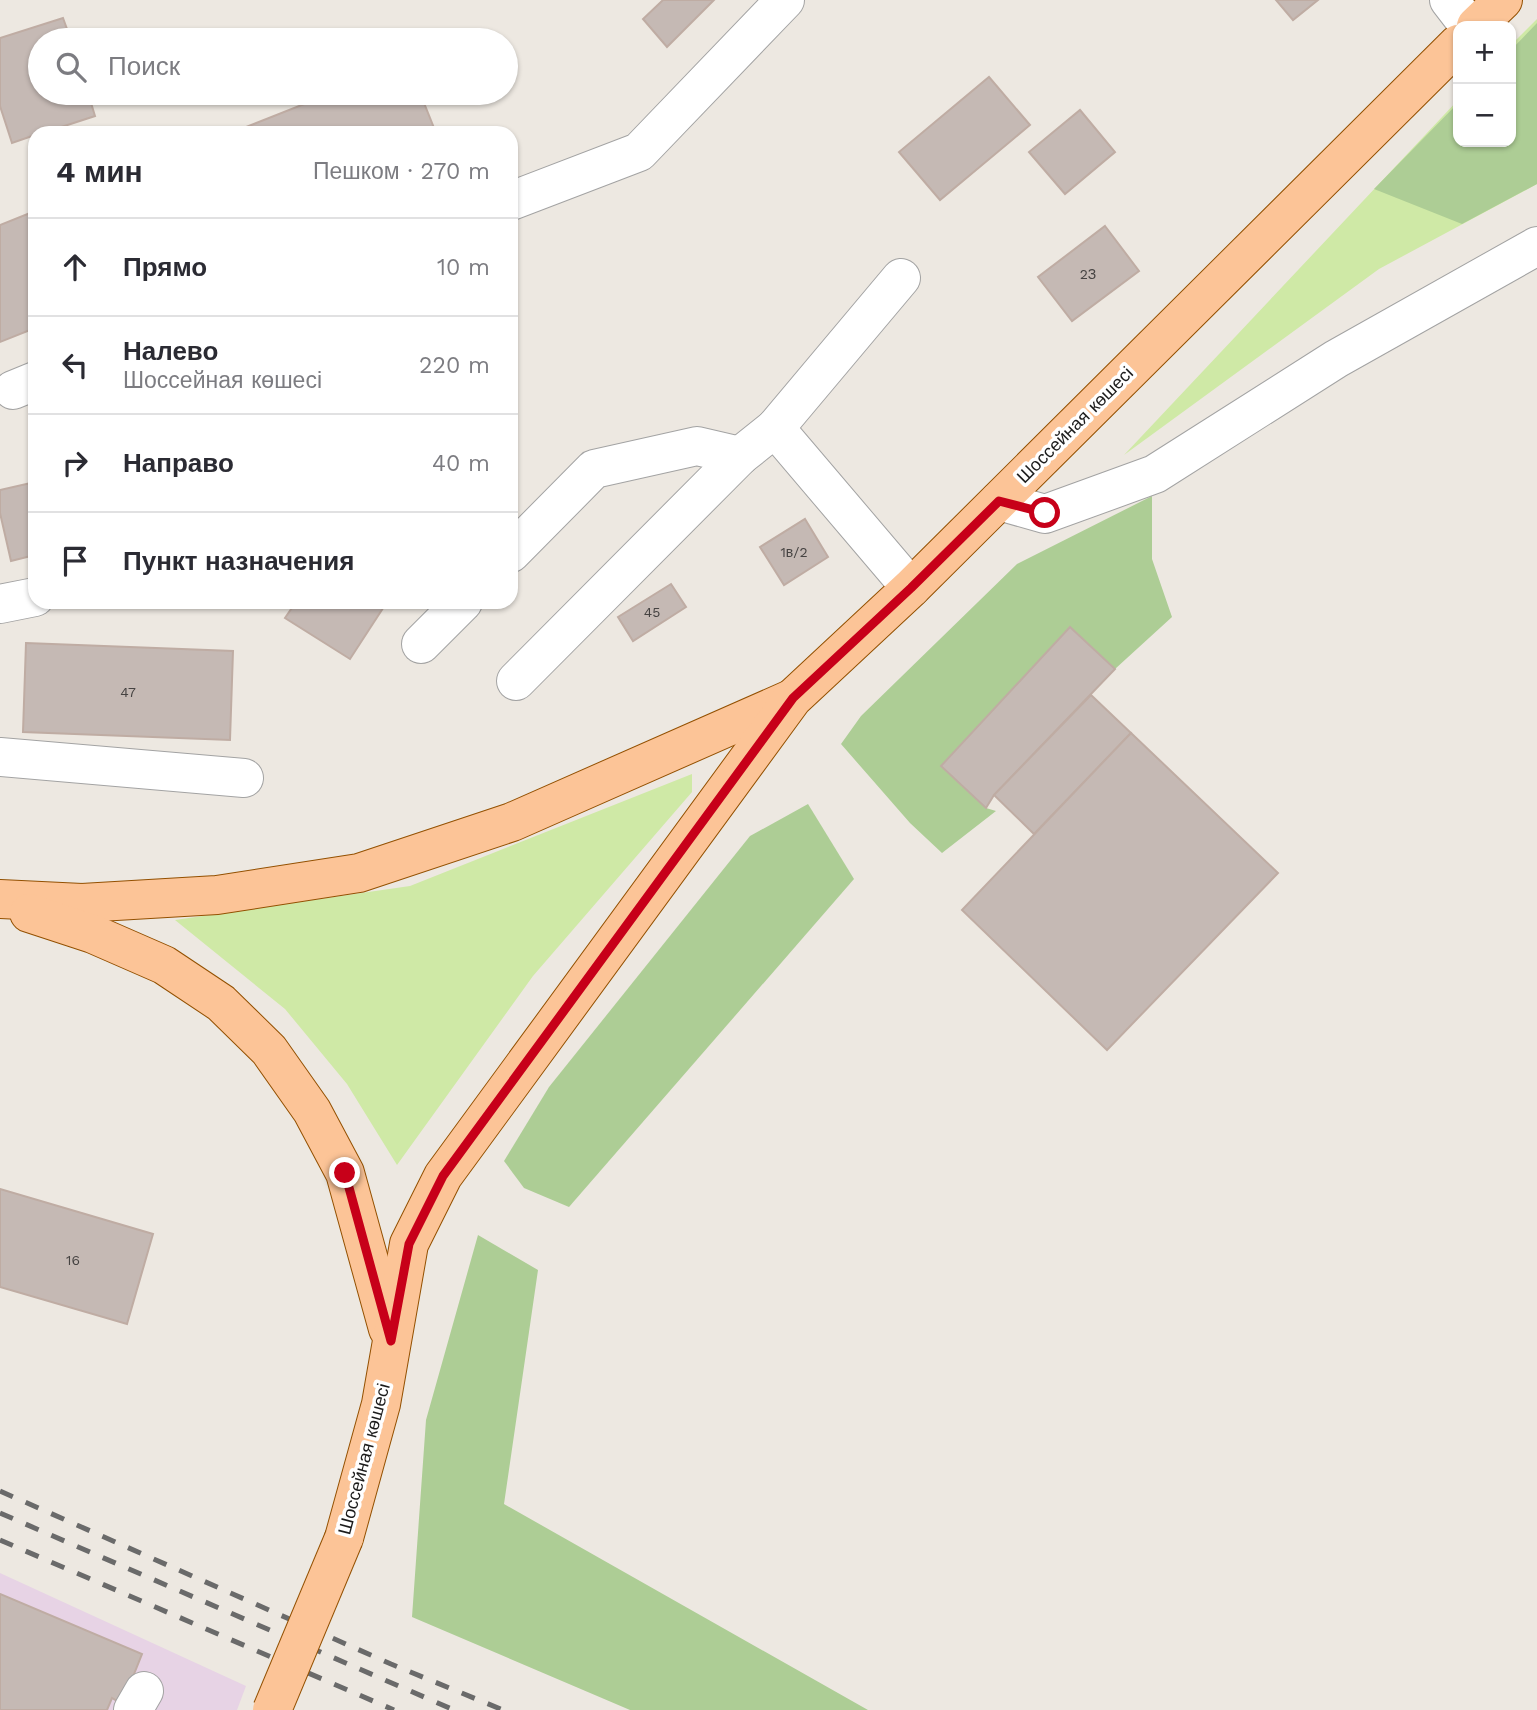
<!DOCTYPE html>
<html lang="ru">
<head>
<meta charset="utf-8">
<style>
	:root { --surface:#fff; --page:#f7f7f7; --text:#2b2b33; --muted:#7c7c81; --line:#e1e1e2 }
	body { margin:0; font-family:"Work Sans",sans-serif; background:var(--page); color:var(--text) }
	.controls { position:absolute; right:21px; top:21px; display:grid; overflow:hidden; border-radius:14px; box-shadow:0 2px 5px #0004 }
	.controls button { width:63px; height:63px; display:grid; place-items:center; padding:0; border:0; border-bottom:2px solid var(--line); background:var(--surface); color:var(--text); font:35px sans-serif }
	.stop { position:absolute; width:21px; height:21px; margin:-16px; border:5px solid #c70019; border-radius:50%; background:#fff }
	.stop.end { background:#c70019; border-color:#fff; box-shadow:0 2px 7px #0008 }
	.list { margin:0; padding:0; list-style:none }
	h2 { display:flex; justify-content:space-between; align-items:center; height:91px; margin:0; padding:0 28px; font-size:30px }
	h2 small { font-size:23px; font-weight:400; color:var(--muted) }
	.list li { display:grid; grid-template-columns:46px 1fr auto; gap:21px; align-items:center; box-sizing:border-box; height:98px; padding:0 28px; border-top:2px solid var(--line) }
	.list b { display:block; font-size:26px; white-space:nowrap }
	.list p { margin:0; font-size:23px; white-space:nowrap; color:var(--muted) }
	.list em { font-size:23px; font-style:normal; color:var(--muted) }
	.icon { flex:none; width:38px; height:38px; fill:none; stroke:currentColor; stroke-width:2; stroke-linecap:round; stroke-linejoin:round }
	.map { position:relative; flex:none; width:1537px; height:1710px; overflow:hidden }
	.search { position:absolute; background:var(--surface); box-shadow:0 2px 5px #0004; left:28px; top:28px; width:490px; height:77px; display:flex; align-items:center; gap:18px; box-sizing:border-box; padding:0 24px; border-radius:38px; color:var(--muted); font-size:26px }
	.panel { position:absolute; background:var(--surface); box-shadow:0 2px 5px #0004; left:28px; top:126px; width:490px; height:483px; border-radius:21px }
	.map>svg:first-child { display:block }
	.industrial { fill:#e7d3e5 }
	.grass { fill:#cfe9a6 }
	.forest { fill:#adcd95 }
	.building { fill:#c5b9b4; stroke:#bfaca3; stroke-width:2 }
	.lines { fill:none; stroke-linecap:round; stroke-linejoin:round }
	.minor-casing { stroke:#a3a3a3; stroke-width:40 }
	.major-casing { stroke:#935000; stroke-width:40 }
	.minor { stroke:#fff; stroke-width:38 }
	.major { stroke:#fcc497; stroke-width:38 }
	.rail { stroke:#6a6a6a; stroke-width:5; stroke-dasharray:14 14; stroke-linecap:butt }
	.major-bridge-casing { stroke:#935000; stroke-width:40; stroke-linecap:butt }
	.major-bridge { stroke:#fcc497; stroke-width:38 }
	.route { stroke:#c70019; stroke-width:9 }
	.labels { text-anchor:middle; stroke-width:7; stroke-linejoin:round; paint-order:stroke }
	.number-label { font-size:14px; fill:#464342 }
	.street-label { font-size:18px; fill:#1c1c1c; stroke:#fff }
</style>
</head>
<body>
<div class="map">
<svg width="1537" height="1710" viewBox="0 0 1537 1710">
	<rect width="100%" height="100%" fill="#ede8e1"/>
	<path class="industrial" d="M0,1573L246,1686L237,1710H0Z"/>
	<g class="grass">
		<path d="M1537,19V184L1379,269L1124,455L1458,100V142H1511V45Z"/>
		<path d="M692,774V792L533,976L397,1165L347,1084L285,1009L175,920L410,886Z"/>
	</g>
	<g class="forest">
		<path d="M1537,23V184L1462,224L1374,189L1458,103V142H1511V50Z"/>
		<path d="M1152,496V559L1172,617L1115,669L1070,627L941,766L986,808L996,811L942,853L910,823L841,744L861,716L1017,564Z"/>
		<path d="M808,804L854,879L569,1207L524,1188L504,1161L549,1087L750,836Z"/>
		<path d="M478,1235L538,1270L504,1504L868,1710H630L412,1617L426,1420Z"/>
	</g>
	<g class="building">
		<path d="M663,0H714L667,47L643,19Z"/>
		<path d="M1276,0H1318L1293,20Z"/>
		<path d="M63,18L71,40H40V93H88L95,116L43,133H35V135L12,143L0,106V38Z"/>
		<path d="M989,77L1030,125L940,200L899,152Z"/>
		<path d="M332,93H420L436,133H231Z"/>
		<path d="M1080,110L1115,152L1065,194L1029,152Z"/>
		<path d="M35,211V328L0,342V225Z"/>
		<path d="M1105,226L1139,271L1072,321L1038,277Z"/>
		<path d="M35,482V555L11,561L0,513V490Z"/>
		<path d="M805,519L828,557L784,585L760,547Z"/>
		<path d="M671,584L686,607L633,641L618,617Z"/>
		<path d="M296,602H387L350,659L285,618Z"/>
		<path d="M1070,627L1115,669L994,795L986,808L941,766Z"/>
		<path d="M26,643L233,651L230,740L23,732Z"/>
		<path d="M1091,695L1131,733L1034,834L994,795Z"/>
		<path d="M1131,733L1278,873L1107,1050L962,910Z"/>
		<path d="M0,1189L153,1234L127,1324L0,1287Z"/>
		<path d="M0,1594L142,1654L122,1704L112,1698L107,1710H0Z"/>
	</g>
	<g class="lines">
		<defs>
			<g id="minor">
				<path d="M1449,0L1469,26"/>
				<path d="M511,201L639,152L785,0"/>
				<path d="M13,390L35,381"/>
				<path d="M775,428L901,278"/>
				<path d="M999,501L1045,514L1155,474L1336,359L1537,246"/>
				<path d="M511,553L594,469L697,446L740,456"/>
				<path d="M0,604L35,597"/>
				<path d="M421,644L463,602"/>
				<path d="M516,681L740,456L775,428L911,588"/>
				<path d="M0,757L244,778"/>
				<path d="M133,1710L144,1691"/>
			</g>
			<g id="major">
				<path d="M1476,26L1503,0"/>
				<path d="M0,899L82,903L217,895L359,873L512,822L791,699"/>
				<path d="M29,913L93,934L164,965L221,1003L269,1050L312,1111L345,1173L388,1329"/>
				<path d="M344,1538L381,1404L409,1244L443,1176L793,698L911,588L1458,44"/>
			</g>
		</defs>
		<use href="#minor" class="minor-casing"/>
		<use href="#major" class="major-casing"/>
		<use href="#minor" class="minor"/>
		<use href="#major" class="major"/>
		<g class="rail">
			<path d="M0,1491L391,1664L503,1710"/>
			<path d="M0,1513L454,1710"/>
			<path d="M0,1540L394,1710"/>
		</g>
		<defs>
			<path id="major-bridge" d="M272,1710L344,1538"/>
		</defs>
		<use href="#major-bridge" class="major-bridge-casing"/>
		<use href="#major-bridge" class="major-bridge"/>
	</g>
	<g class="lines">
		<path class="route" d="M345,1173L391,1341L409,1244L443,1176L793,698L911,588L999,501L1045,513"/>
	</g>
	<g class="labels">
		<g class="number-label">
			<text x="1088" y="279">2З</text>
			<text x="794" y="557">1в/2</text>
			<text x="652" y="617">45</text>
			<text x="128" y="697">47</text>
			<text x="73" y="1265">16</text>
		</g>
		<g class="street-label">
			<text transform="translate(1075 425) rotate(-45)" y="6">Шоссейная көшесі</text>
			<text transform="translate(364 1459) rotate(-75)" y="6">Шоссейная көшесі</text>
		</g>
	</g>
</svg>
<div class="controls">
<button>+</button>
<button>−</button>
</div>
<div class="stop" style="left:1045px;top:513px"></div>
<div class="stop end" style="left:345px;top:1173px"></div>
<div class="search"><svg class="icon" aria-label="search" viewBox="0 0 24 24"><circle cx="10" cy="10" r="6"/><path d="M15 15l6 6"/></svg>Поиск</div>
<section class="panel">
<h2>4 мин<small>Пешком · 270 m</small></h2>
<ul class="list">
<li><svg class="icon" aria-label="ahead" viewBox="0 0 24 24"><path d="M12 20V5M6 11l6-6 6 6"/></svg><div><b>Прямо</b></div><em>10 m</em></li>
<li><svg class="icon" aria-label="left" viewBox="0 0 24 24"><path d="M17 20v-9H6M10 6l-5 5 5 5"/></svg><div><b>Налево</b><p>Шоссейная көшесі</p></div><em>220 m</em></li>
<li><svg class="icon" aria-label="right" viewBox="0 0 24 24"><path d="M7 20v-9h11M14 6l5 5-5 5"/></svg><div><b>Направо</b></div><em>40 m</em></li>
<li><svg class="icon" aria-label="arrive" viewBox="0 0 24 24"><path d="M6 21V4h12l-3 4 3 4H6"/></svg><div><b>Пункт назначения</b></div></li>
</ul>
</section>
</div>
</body>
</html>
